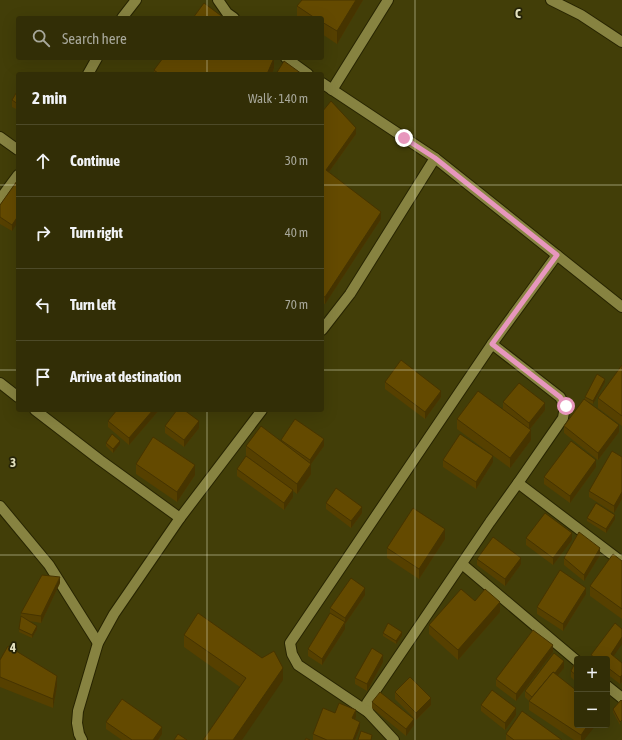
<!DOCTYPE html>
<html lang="en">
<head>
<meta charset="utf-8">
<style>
	:root { --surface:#322e06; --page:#3d3a14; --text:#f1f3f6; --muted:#a8a89b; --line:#4d4a28 }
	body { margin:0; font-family:"Asap Condensed",sans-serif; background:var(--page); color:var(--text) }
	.controls { position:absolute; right:12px; bottom:12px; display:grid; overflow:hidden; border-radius:4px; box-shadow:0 4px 16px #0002 }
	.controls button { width:36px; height:36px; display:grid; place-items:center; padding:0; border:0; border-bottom:1px solid var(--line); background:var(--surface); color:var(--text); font:20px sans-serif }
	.stop { position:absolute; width:12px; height:12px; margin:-9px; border:3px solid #e797bd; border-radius:50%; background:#fff }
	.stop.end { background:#e797bd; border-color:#fff; box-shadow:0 1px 4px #0008 }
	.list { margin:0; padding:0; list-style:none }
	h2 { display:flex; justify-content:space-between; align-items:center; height:52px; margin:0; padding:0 16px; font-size:17px }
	h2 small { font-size:13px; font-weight:400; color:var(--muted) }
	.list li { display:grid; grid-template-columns:26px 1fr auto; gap:12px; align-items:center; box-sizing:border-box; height:72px; padding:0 16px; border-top:1px solid var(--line) }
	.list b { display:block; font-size:15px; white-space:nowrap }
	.list em { font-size:13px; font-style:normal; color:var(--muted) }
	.icon { flex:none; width:22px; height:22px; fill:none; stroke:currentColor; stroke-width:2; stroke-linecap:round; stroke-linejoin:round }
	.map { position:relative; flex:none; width:622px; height:740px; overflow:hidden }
	.search { position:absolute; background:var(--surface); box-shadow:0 4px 16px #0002; left:16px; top:16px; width:308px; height:44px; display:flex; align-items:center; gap:10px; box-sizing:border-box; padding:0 14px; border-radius:4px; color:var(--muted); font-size:15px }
	.panel { position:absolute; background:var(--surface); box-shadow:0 4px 16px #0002; left:16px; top:72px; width:308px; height:340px; border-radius:4px }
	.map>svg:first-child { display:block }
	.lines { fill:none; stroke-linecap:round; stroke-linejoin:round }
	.street-casing { stroke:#272401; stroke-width:12 }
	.street { stroke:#878341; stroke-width:10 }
	.wall { fill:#564000 }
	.shaded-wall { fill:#463400 }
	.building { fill:#644a00; stroke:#463400 }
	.route { stroke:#e797bd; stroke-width:5 }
	.grid { fill:none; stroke:#e4e2c1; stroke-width:1; stroke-opacity:0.55 }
	.grid-label { font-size:13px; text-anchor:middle; font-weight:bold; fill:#e4e2c1; stroke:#262408; stroke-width:3.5; stroke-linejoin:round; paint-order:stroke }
</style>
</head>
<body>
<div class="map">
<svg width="622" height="740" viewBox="0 0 622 740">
	<rect width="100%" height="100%" fill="#423e08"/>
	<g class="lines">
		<defs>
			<g id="street">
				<path d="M218,0L227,13L234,18"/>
				<path d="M551,0L581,15L622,42"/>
				<path d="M122,18L136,0"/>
				<path d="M286,58L308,74"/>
				<path d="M88,74L97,58"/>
				<path d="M322,83L435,158L622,307"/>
				<path d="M332,90L388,0"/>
				<path d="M0,137L18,150"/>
				<path d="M0,199L18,175"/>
				<path d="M322,330L350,294L435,158"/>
				<path d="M0,383L18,397"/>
				<path d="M35,410L100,460L180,518"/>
				<path d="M518,483L622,562"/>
				<path d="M0,506L49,565L98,643"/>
				<path d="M462,564L577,661"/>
				<path d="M607,686L622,698"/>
				<path d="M368,712L367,703L490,522L518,483L563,418L565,406L560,397L492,344"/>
				<path d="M82,740L79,734L77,723L78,711L98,643L114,614L180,518L262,410"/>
				<path d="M394,740L368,712L298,665L292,654L290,643L492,344L557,255"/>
			</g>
		</defs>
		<use href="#street" class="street-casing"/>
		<use href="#street" class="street"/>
	</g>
	<g class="wall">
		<path d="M302,0H363L337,44L322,34V18H297V6Z"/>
		<path d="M274,58V68L272,74H154V70Z"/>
		<path d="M18,90V110L12,107V100Z"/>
		<path d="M322,112L356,134L329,172L381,219L325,304L322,303Z"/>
		<path d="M17,181L12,231L0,224V205Z"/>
		<path d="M622,365V426L598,408V398Z"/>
		<path d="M385,382L441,397L425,419L385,389Z"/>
		<path d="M605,382L593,404L588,402L619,432L598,460L564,433V426L585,399V397Z"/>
		<path d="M503,402L545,410L530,429L531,440L510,468L457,429V419L512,416L503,409Z"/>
		<path d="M117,410H159L129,445L108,427V421Z"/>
		<path d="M165,426L199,428L184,447L165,433Z"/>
		<path d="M281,440L324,446L311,464V474L297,494L293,491V497L284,510L237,476V469L260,466L246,456V446L281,441Z"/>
		<path d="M106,443L120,444L113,453L106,446Z"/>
		<path d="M622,457V499L614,513L589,497V491Z"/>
		<path d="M443,460L493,462L476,489L443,467Z"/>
		<path d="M136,464L195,475L177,502L136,474Z"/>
		<path d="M596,467L570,503L544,484V477Z"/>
		<path d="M326,503L362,513L351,528L326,509Z"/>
		<path d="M587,518L615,519L606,533L587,521Z"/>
		<path d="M526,538L572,540L553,565L526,545Z"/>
		<path d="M445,539L419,579L387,558V548Z"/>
		<path d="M600,555L584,581L564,565V558Z"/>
		<path d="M477,559L521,564L505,586L477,565Z"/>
		<path d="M622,561V619L590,596V586Z"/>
		<path d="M60,583L41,623L29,621L37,629L32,638L19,632L21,613Z"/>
		<path d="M586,594L563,631L537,614V607Z"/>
		<path d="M365,595L345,624V629L322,665L308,656V649L330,613V608Z"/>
		<path d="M475,601L500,612L458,660L429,634V625Z"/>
		<path d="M383,633L402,635L396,644L383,636Z"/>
		<path d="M184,635L283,680L240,687L184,647Z"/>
		<path d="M553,652L516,701L496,686V679Z"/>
		<path d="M591,655L614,656L622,663V682L620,684L607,674V659H591Z"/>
		<path d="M577,659V683L571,677V671Z"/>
		<path d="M0,660L57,686L53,708L0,687Z"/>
		<path d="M383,662L367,691L355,684V678Z"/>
		<path d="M564,668L558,675L584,740H574L529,710V701L525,697V691Z"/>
		<path d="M395,692L431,705L416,720L395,699Z"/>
		<path d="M621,700L620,725L613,712V709Z"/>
		<path d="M372,702L414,725L406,736L372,708Z"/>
		<path d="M481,705L516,715L505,730L481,711Z"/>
		<path d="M335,713L356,717L354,719L360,728L355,740H313V734Z"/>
		<path d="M106,722L162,734L158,740H122L106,729Z"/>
		<path d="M506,734L562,740H506Z"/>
	</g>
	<g class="shaded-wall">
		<path d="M356,0H363L337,44V31Z"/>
		<path d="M274,58V68L272,74H267Z"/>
		<path d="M356,128V134L326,176V170Z"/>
		<path d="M381,212V219L325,304V297Z"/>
		<path d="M18,216V222L12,231V225Z"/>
		<path d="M605,379V382L593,404V401Z"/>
		<path d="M441,391V397L425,419V412Z"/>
		<path d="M545,403V410L529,430V423Z"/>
		<path d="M153,410H159L129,445V438Z"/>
		<path d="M199,421V428L184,447V440Z"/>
		<path d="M619,425V432L598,460V453Z"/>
		<path d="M531,430V440L510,468V458Z"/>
		<path d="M324,439V446L311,464V474L297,494V484L310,466V460Z"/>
		<path d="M120,441V444L113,453V449Z"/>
		<path d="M493,456V462L476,489V482Z"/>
		<path d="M596,460V467L570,503V496Z"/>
		<path d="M195,465V475L177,502V492Z"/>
		<path d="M293,490V497L284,510V503Z"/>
		<path d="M622,492V499L614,513V506Z"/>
		<path d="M362,507V513L351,528V521Z"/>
		<path d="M615,515V519L606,533V529Z"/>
		<path d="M445,529V539L419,579V569Z"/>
		<path d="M572,533V540L553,565V558Z"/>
		<path d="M600,548V555L584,581V575Z"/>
		<path d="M521,558V564L505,586V579Z"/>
		<path d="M60,577V583L41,623V616Z"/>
		<path d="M365,588V595L345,624V629L322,665V659L345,623V618Z"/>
		<path d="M586,588V594L563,631V624Z"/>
		<path d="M500,602V612L458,660V650Z"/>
		<path d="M37,626V629L32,638V635Z"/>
		<path d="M402,632V635L396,644V641Z"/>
		<path d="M622,637V644L611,660V654Z"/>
		<path d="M553,645V652L516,701V694Z"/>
		<path d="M383,655V662L367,691V684Z"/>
		<path d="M564,661V668L534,704V698Z"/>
		<path d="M283,668V680L242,740H233Z"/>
		<path d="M622,675V682L620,684V677Z"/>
		<path d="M57,676V686L53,708V699Z"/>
		<path d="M431,698V705L416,720V713Z"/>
		<path d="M516,708V715L505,730V723Z"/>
		<path d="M356,710V717L352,725V718Z"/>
		<path d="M414,719V725L406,736V729Z"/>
		<path d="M360,722V728L355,740H353Z"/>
		<path d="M588,725H596L584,740H581V735Z"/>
		<path d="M162,727V734L158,740H153Z"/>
	</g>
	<g class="building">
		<path d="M302,0H356L337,31L322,22V18H315L297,6Z"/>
		<path d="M204,3L224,18H193Z"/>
		<path d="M163,58H274L267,74H159L154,70Z"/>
		<path d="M284,61L302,74H276Z"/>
		<path d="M18,90V104L12,100Z"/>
		<path d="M331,101L356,128L326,170L381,212L325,297L322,296V112Z"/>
		<path d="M17,181L18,182V216L12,225L0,217V205Z"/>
		<path d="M401,360L441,391L425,412L385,382Z"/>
		<path d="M622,365V416L598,398Z"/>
		<path d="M597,374L605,379L593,401L585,397Z"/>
		<path d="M519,383L545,403L529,423L503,402Z"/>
		<path d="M478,391L531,430L510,458L457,419Z"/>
		<path d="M584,399L619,425L598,453L564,426Z"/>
		<path d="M117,410H153L129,438L108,421Z"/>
		<path d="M177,410H184L199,421L184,440L165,426Z"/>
		<path d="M295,419L324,439L310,460L281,440Z"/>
		<path d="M261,426L311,464L297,484L246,446Z"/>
		<path d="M112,434L120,441L113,449L106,443Z"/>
		<path d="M460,434L493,456L476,482L443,460Z"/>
		<path d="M153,437L195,465L177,492L136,464Z"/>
		<path d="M571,441L596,460L570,496L544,477Z"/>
		<path d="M612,451L622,457V492L614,506L589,491Z"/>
		<path d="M246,456L293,490L284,503L237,469Z"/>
		<path d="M336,488L362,507L351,521L326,503Z"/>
		<path d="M596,503L615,515L606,529L587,518Z"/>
		<path d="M413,508L445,529L419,569L387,548Z"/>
		<path d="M545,513L572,533L553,558L526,538Z"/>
		<path d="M579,532L600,548L584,575L564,558Z"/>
		<path d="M493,537L521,558L505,579L477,559Z"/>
		<path d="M613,554L622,561V609L590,586Z"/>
		<path d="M560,570L586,588L563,624L537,607Z"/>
		<path d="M42,575L60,577L41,616L21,613Z"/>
		<path d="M351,578L365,588L345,618L330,608Z"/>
		<path d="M461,589L475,601L485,589L500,602L458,650L429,625Z"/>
		<path d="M198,613L262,658L274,651L283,668L233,740H203L246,678L184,635Z"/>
		<path d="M330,613L345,622L322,659L308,649Z"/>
		<path d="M21,616L37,626L32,635L19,629Z"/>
		<path d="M388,623L402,632L396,641L383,633Z"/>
		<path d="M615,623L622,629V637L611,654L622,663V675L620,677L607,667V659H597L591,655Z"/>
		<path d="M533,630L553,645L516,694L496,679Z"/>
		<path d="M8,646L57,676L53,699L0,677V660Z"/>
		<path d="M372,648L383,655L367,684L355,678Z"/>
		<path d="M554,653L564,661L555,673L553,672L532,697L525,691Z"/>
		<path d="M577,659V676L571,671Z"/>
		<path d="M553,672L577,691V725H588L581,735L529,701Z"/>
		<path d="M410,677L431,698L416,713L395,692Z"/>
		<path d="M492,690L516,708L505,723L481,705Z"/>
		<path d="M380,692L414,719L406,729L372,702Z"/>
		<path d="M122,699L162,727L153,740H132L106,722Z"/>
		<path d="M621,700L622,701V720L620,722L613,709Z"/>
		<path d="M339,703L356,710L352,718L360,722L353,740H327L313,734L323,708L335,713Z"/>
		<path d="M522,711L562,740H514L506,734Z"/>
		<path d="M361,731L372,735L371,740H358Z"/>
		<path d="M178,734L187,740H174Z"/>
		<path d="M306,738L310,740H305Z"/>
	</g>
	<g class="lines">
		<path class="route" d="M404,138L435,158L557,255L492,344L560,397L566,406"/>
	</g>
	<path class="grid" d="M207,0V18M415,0V740M207,58V74M0,185H18M322,185H622M0,370H18M322,370H622M207,410V740M0,555H622"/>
	<g class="grid-label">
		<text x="518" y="18">C</text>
		<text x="13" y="467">3</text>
		<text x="13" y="652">4</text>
	</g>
</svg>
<div class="controls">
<button>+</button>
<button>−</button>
</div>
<div class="stop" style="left:566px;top:406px"></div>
<div class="stop end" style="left:404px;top:138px"></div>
<div class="search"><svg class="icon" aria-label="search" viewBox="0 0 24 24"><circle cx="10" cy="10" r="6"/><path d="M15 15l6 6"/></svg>Search here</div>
<section class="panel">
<h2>2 min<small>Walk · 140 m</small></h2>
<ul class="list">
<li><svg class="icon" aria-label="ahead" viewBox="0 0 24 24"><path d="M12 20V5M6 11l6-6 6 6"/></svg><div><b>Continue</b></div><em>30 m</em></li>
<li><svg class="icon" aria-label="right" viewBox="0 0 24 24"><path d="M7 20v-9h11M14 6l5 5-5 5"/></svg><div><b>Turn right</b></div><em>40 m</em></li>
<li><svg class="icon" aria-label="left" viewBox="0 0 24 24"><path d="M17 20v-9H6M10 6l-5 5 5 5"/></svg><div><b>Turn left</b></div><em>70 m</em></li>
<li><svg class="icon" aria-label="arrive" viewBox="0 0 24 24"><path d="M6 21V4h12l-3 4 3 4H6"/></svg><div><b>Arrive at destination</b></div></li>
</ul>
</section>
</div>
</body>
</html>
